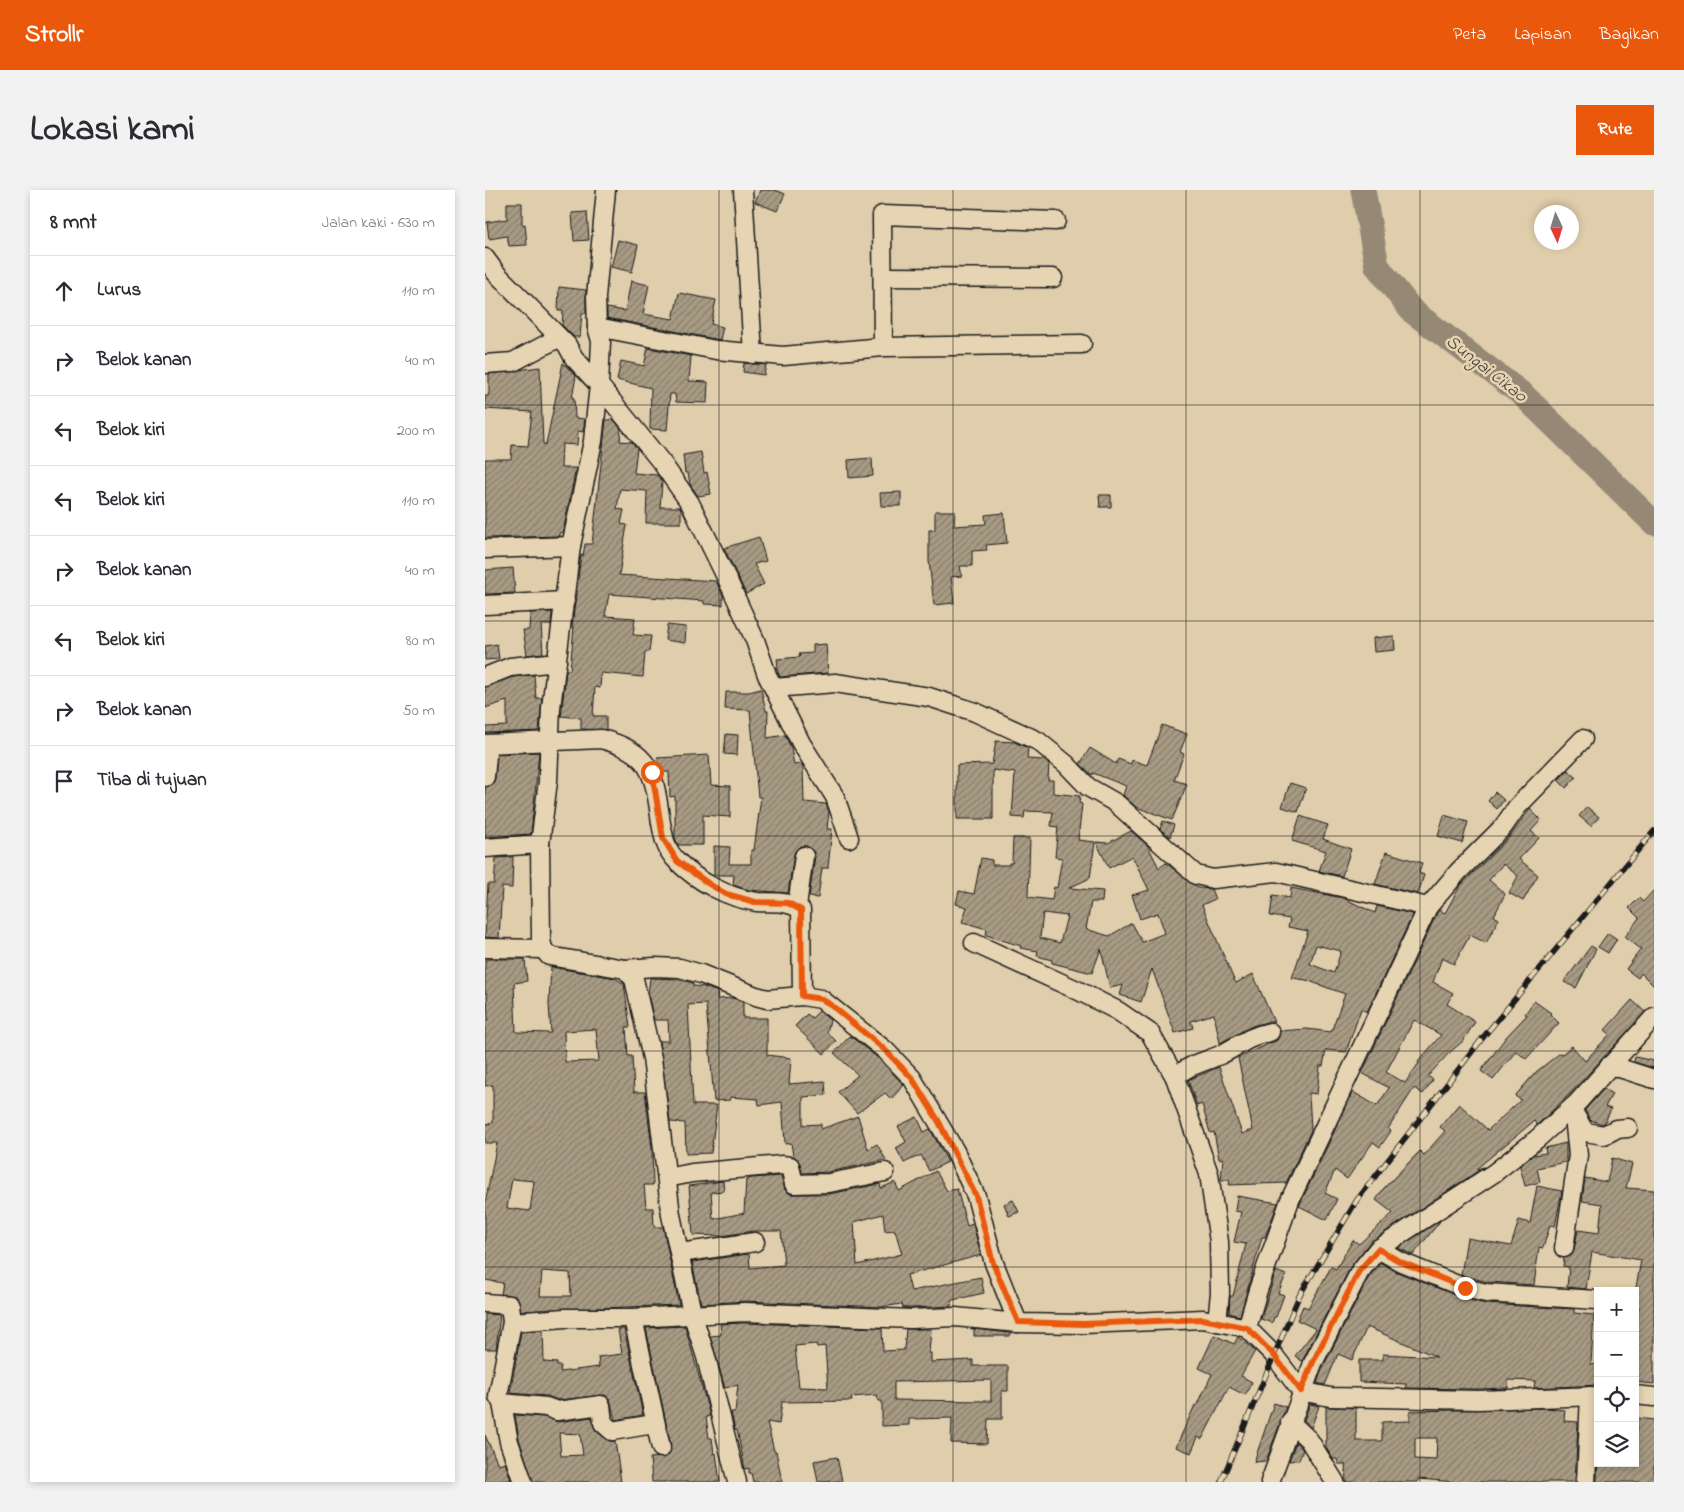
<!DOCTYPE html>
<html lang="id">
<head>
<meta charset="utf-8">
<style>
	:root { --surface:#fff; --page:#f2f2f3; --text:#2b2b33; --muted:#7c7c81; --line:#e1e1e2; --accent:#ea580c }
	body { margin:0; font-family:"Indie Flower",sans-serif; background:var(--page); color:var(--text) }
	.controls { position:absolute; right:15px; bottom:15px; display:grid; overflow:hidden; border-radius:0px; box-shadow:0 2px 8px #0003 }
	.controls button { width:45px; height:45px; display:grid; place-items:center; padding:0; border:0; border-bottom:1px solid var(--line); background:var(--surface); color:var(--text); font:25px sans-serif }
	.compass { position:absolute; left:1049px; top:15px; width:45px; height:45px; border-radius:50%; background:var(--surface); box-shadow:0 2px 8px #0003; rotate:176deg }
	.stop { position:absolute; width:15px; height:15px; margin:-11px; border:4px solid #ea580c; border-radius:50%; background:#fff }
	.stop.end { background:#ea580c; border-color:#fff; box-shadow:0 1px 5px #0008 }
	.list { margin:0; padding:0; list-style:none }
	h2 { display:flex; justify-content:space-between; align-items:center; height:65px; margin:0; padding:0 20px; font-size:21px }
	h2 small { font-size:16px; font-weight:400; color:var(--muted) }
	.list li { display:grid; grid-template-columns:32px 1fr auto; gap:15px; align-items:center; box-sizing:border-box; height:70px; padding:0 20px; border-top:1px solid var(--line) }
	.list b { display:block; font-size:19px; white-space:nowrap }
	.list em { font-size:16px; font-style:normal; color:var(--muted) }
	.icon { flex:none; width:28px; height:28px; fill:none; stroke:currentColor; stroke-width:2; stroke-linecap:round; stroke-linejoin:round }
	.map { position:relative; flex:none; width:1169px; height:1292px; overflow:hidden; border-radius:0px }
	header { display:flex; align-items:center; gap:30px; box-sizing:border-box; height:70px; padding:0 25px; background:var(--accent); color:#fff }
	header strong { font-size:24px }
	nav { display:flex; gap:28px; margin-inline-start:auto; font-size:18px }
	.intro { display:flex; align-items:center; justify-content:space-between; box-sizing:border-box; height:120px; padding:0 30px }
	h1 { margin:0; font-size:35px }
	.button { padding:12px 22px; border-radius:0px; background:var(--accent); color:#fff; font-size:18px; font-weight:700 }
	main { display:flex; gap:30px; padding:0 30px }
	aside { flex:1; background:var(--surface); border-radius:0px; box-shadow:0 2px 8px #0003 }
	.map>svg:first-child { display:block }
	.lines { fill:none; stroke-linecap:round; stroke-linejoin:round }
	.river { stroke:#958975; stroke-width:25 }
	.building { fill:url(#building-hatch); stroke:#1c1c1c; fill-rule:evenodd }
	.minor-casing { stroke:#1c1c1c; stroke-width:21 }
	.minor { stroke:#e7d4b2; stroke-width:18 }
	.rail-casing { stroke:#1c1c1c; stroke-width:5.5 }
	.rail { stroke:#e7d4b2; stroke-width:4; stroke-dasharray:11; stroke-linecap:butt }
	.route { stroke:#ea580c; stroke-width:6 }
	.grid { fill:none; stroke:#1c1c1c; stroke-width:1; stroke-opacity:0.55 }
	.labels { text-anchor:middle; stroke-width:5; stroke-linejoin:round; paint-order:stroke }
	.water-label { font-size:18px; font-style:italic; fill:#46423b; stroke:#e7d4b2 }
</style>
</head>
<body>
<header>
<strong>Strollr</strong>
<nav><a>Peta</a><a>Lapisan</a><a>Bagikan</a></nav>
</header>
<div class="intro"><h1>Lokasi kami</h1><a class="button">Rute</a></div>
<main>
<aside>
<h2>8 mnt<small>Jalan kaki · 630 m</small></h2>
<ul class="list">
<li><svg class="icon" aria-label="ahead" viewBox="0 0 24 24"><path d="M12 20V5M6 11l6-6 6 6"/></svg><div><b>Lurus</b></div><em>110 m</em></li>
<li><svg class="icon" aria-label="right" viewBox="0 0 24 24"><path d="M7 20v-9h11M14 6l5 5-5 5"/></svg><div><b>Belok kanan</b></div><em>40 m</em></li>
<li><svg class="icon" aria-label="left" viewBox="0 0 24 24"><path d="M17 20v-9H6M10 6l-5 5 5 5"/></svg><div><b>Belok kiri</b></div><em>200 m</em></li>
<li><svg class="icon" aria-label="left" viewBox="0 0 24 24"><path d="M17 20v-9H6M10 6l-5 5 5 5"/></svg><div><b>Belok kiri</b></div><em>110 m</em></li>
<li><svg class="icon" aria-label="right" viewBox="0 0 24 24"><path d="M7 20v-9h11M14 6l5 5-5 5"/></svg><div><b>Belok kanan</b></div><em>40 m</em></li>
<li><svg class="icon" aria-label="left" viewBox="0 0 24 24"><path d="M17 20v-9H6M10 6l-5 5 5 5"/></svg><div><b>Belok kiri</b></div><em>80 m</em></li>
<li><svg class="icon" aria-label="right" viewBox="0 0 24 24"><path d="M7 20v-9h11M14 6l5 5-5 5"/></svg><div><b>Belok kanan</b></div><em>50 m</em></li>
<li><svg class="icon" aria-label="arrive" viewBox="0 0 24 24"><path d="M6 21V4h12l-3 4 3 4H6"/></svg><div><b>Tiba di tujuan</b></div></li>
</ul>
</aside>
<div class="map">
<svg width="1169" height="1292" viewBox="0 0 1169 1292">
	<defs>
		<pattern id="building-hatch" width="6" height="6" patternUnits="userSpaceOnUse" patternTransform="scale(1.25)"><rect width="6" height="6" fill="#a89b84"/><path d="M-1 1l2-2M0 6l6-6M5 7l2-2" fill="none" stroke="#887e6b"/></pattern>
	</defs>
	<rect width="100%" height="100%" fill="#dfcdac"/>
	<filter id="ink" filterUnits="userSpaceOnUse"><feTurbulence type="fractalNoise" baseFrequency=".02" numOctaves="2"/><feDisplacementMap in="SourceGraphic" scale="10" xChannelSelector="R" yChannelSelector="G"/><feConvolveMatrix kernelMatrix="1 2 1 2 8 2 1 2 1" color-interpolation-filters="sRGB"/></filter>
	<g filter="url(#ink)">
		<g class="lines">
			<path class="river" d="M878,0L892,76L927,121L1037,204L1169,333"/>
		</g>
		<g class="building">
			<path d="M275,0H290L300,4L292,21L270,12Z"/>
			<path d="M22,13H37V35L40,34L42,55L24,56L22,46L4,49L2,32L22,29Z"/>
			<path d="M102,22L104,50L89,51L87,23Z"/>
			<path d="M133,50L153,55L147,82L126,77Z"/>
			<path d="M146,91L164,95L158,124L188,129L194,103L231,110L226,134L238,137L235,150L122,128V118L140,121Z"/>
			<path d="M74,97L101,100V123H97L95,147H89L77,135L78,121H73Z"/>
			<path d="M163,158L206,166L204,191L223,192L222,213L191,212L190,204H185L182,240L165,239L166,198L132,190L136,171L159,176Z"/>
			<path d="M78,173L91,186L87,208H89L90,228L100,229L98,242L93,241L92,255L77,254L76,278H91L78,342L74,343V346L0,348V269H26L27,255L43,256L47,222L0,219V206H3L4,203V184L55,177L58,254H61Z"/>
			<path d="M259,173L281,175L279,185L258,182Z"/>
			<path d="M121,230H129L136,239L135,251L147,252L152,258L149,283L172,285L177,292L175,317H195L196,320V333H161L162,301L135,299L132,319L139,320L136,334L142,335L134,385L231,391L238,406V415L219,414V411L124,404L120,426L150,428L148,445L166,446L164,462H160L158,487L116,483L115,498L110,497L108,526H121V540L96,539V528L76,526L77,519L81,480H85L89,437H87L96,365L98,366L100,354H107Z"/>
			<path d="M216,262L219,283L222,282L226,304L213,306L205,294L203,283H200L198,265Z"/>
			<path d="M387,268L388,286L364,288L363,270Z"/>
			<path d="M416,302V316H396L395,303Z"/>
			<path d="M614,305H626V317H615Z"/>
			<path d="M450,321H470L469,336L501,334L500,325L519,323L522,353L501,355L502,360L487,361V376H475L477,386L466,387L469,413L449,415L444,371V340H450Z"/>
			<path d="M274,347L281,371L269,374L279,394L261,404L239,358Z"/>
			<path d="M28,378L30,403L0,404V380Z"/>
			<path d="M67,422L66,435H56L58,463L42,465L38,440H44L45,423Z"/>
			<path d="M182,435L201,437L200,453L180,450Z"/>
			<path d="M909,446L910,460L889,462L888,448Z"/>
			<path d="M12,454L14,469L0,470V456Z"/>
			<path d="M341,454L343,483L295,487L291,477H293L292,469L315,467L314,464L328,463V455Z"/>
			<path d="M49,485L51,508H57L54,541L0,543V537L22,536V511L0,518V497L28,487Z"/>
			<path d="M276,499L281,521H283L282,548L300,545L306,558L309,575L317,574L318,577L319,612L341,614L344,622L342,639H347L343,678H337L333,708L324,707L330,667L329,662L321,656H315L309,664L303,703L264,700L248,695L249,685H229V656L245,657L244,674H266V660H269L276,607H273L265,520L240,519L241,502H264Z"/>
			<path d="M677,535L702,544L695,562L699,564L689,590L702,594L687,630L651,617L638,605L641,596L608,583L607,585L595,574L605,558L631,574L633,569L646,574L647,570L662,575Z"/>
			<path d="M241,544L253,545L252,565L239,564Z"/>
			<path d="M511,551L529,552L543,558L542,569L559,570L564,574L563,590H568V603L595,606L594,613L597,614L593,650L610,652L605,688L584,698L618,701L617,712H606L601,739L624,746L647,733L657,752L680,743L673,723L655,729L647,705L664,700L647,666L624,678L611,652L623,653L646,641L663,656L674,678L681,673L713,698L726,699L730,709L717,715L749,790L751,793L768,784L789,832H782L767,836L735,853L729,824L706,831L708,838L690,843L667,779L656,812L635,805L638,795L625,798L616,759L607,783L567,773V770L552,766L553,761L535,758L536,756L501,745L502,739L477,732L482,717L471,714L474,701L489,704L496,668L507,670V675H524V673H527L528,648H545L543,707L567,710L569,697L572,698L577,668L570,667L573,637L566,636L568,622L540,621L539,628L527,627L530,583L508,580V629H472V575L507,574ZM558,723L582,726L575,753L555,748Z"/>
			<path d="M54,562L46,644L0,647V597L8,594L10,588L12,564Z"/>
			<path d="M224,565L226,595L245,596V627L218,625V655H193L190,648V606L185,607L184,582H176L172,568Z"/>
			<path d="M1083,580L1091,587L1081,598L1073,590Z"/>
			<path d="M805,593L821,598L813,622L797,617Z"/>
			<path d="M1010,602L1019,610L1012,619L1003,611Z"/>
			<path d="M1102,617L1114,627L1106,636L1094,626Z"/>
			<path d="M1045,619L1056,630L1046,641L1054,648L1034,669L1053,685L1038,711L1024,703L1033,686L1018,674L1004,690L1020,704L1009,726L1014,729L1001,753L985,745L969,774L957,768L948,792L968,803L962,814L990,832L978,851L964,863L943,886L948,890L938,904L929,898L903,939L906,941L895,957L888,952L862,989L850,980L840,1003L852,1009L842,1030L814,1016L868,902L892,916L904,898L877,883L952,723L954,720L960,723L975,696L1026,645ZM929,830L956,845L933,872L934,873L920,893L901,882Z"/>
			<path d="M959,625L983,632L977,653L953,646Z"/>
			<path d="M815,626L843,635L838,649L866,659L857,686L834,681L841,661L807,651Z"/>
			<path d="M678,631L689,635L685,647L675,639Z"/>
			<path d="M901,662L937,673L934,683L939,685L933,704L890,694Z"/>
			<path d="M28,667L27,698L17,697L14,748L0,747L3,694H9L11,668Z"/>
			<path d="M806,698L858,708L890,723L892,716L928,724L882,822L876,819L861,862L841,860L838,876H835L832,904L824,903L826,940L801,993L744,995L745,990H736L738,968L734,969L729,942L725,943L717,914L712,916L703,890L734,877L757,944L768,940L753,868L792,850L795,841L822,839L846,842L860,804L821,790L807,788L823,741L803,737L805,729L785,726L788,705L805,708ZM831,755L856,761L849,783L825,774Z"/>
			<path d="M1169,700V796L1156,783L1153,788L1141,779L1156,759L1140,747L1154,728L1144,718L1154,708L1158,712Z"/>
			<path d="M1123,743L1132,749L1123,763L1113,757Z"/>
			<path d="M1106,756L1111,759L1091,798L1079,792Z"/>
			<path d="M0,769H40L42,791L29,793L31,842L66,843L64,814L66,777L130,788L139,794L145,837H141L143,866H147L149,902H160L167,958L168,995H159L161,1018H168L169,1037H178L194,1115L36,1121L34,1110L31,1106L16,1104L18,1093L0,1090L2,1063H0V1014L12,953H0V934L8,933V895L0,896V830H3L2,803H0ZM111,839L114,871L80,872L79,841ZM27,989L49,991L45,1021L22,1018ZM57,1081L85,1083L86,1106H55Z"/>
			<path d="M165,788L193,789L208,793V796L219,797L233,802L232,809L248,808L258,812V828H282V865L306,868L304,894L340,891L341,905L318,907V935L336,934V939L373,926L383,959L392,954L401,970L343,982L317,983L315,973L308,966L306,953L300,954L297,912L274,915L273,909L245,907V910L229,911L221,814L203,815L208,915H232L226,963L201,964L200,933L185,932L174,851H184L183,830H169L163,804Z"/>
			<path d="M1147,810L1160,822L1084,905L1052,935L1049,931L991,979L999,977L885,1052L866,1076L817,1171L810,1166L831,1139L812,1130L818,1116L823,1118L846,1077L851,1079L868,1050L874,1054L908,1023L891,1010L899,998L935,961L939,965L960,941L955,937L974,914L1003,940L1036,910L1030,906L1051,882L1075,863L1077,864L1087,856L1100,871L1125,844L1120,840Z"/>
			<path d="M1049,811L1066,823L1065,824L1074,833L1041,869L1031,861L1008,890L996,881L1021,847L1042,825L1040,824Z"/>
			<path d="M334,821L345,830L342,842L351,851L339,864L310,836L322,824L327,828Z"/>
			<path d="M365,846L393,868L419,895L406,909L400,903L372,923L353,902L373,885L349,863Z"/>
			<path d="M1150,867L1169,871V878L1149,872Z"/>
			<path d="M1119,899L1127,904L1120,917L1126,919L1120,932L1117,934L1105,930L1100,920Z"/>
			<path d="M432,927L439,942L445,939L463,972L444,981L436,965L419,973L411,958L421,952L413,936Z"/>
			<path d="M1081,953V972L1052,978L1055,992L1040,996L1035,976L1048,965L1061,963L1060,958Z"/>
			<path d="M1127,968L1147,974L1141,998L1169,1000V1194L1150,1192V1143L1154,1117L1150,1116V1103L1156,1070L1107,1062L1101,1099L1082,1097L1084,1077L1078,1076L1079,1068L1087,1065L1089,1060L1093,1040L1114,1043L1117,1014L1097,1011L1100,988L1122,992Z"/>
			<path d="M451,981L462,1001L472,999L482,1036L488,1034L496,1065L422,1085L426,1101L496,1087L499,1103L468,1110L466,1111L467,1116L426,1118H418L417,1114L396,1117L260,1111L216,1114L207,1072L264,1064L265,1078L299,1075L296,1041H268L236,1046L208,1045L204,996L238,991L239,1001L226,1002L228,1029L259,1023L261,990L267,988L296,986L300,1000L305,1004H344L395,994L396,998L410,992L414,1001ZM398,1024L400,1041L410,1040L417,1064L372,1075L369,1032Z"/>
			<path d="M1052,996L1077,1001L1070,1036L1065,1035L1058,1058L1054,1057L1049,1095L1003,1092L976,1085L982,1048L1026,1056L1034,1030L1045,1033Z"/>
			<path d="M752,1006L793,1013L780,1047H777L755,1126L744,1123L745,1106H748L761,1054L749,1052L756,1022L750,1021Z"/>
			<path d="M528,1010L534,1022L524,1026L519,1014Z"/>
			<path d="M956,1030L928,1065L913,1058Z"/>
			<path d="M896,1073L912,1082L978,1108L1000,1114L1089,1119V1123L1109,1125L1106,1174L1113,1175V1195L1049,1198L1050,1191L1023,1190V1198L993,1199L921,1198V1194L874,1192V1170H898V1164L952,1167L882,1137L867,1170L853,1164L840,1195L832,1193L838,1177L884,1087Z"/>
			<path d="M791,1081L801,1085L793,1103L799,1105L791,1127H789L787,1133L776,1129Z"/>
			<path d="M0,1124L15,1125L11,1159H0Z"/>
			<path d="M260,1133L397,1138L398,1161L419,1160L421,1139H446L444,1163H446V1172L488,1170V1176H523V1201H517V1229H503L502,1254L466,1253L467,1228L424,1229V1235L397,1236V1211H393L392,1205L366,1207L367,1211L297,1212L294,1234L282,1232L289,1261H291L297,1292H268L266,1283H264V1278L260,1279L252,1240H250L246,1222H250L253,1195L240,1198L225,1146L236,1145L235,1134ZM331,1154L332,1157L340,1156L343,1198L314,1197L310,1156ZM506,1190V1211L409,1210V1192Z"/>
			<path d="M200,1136L225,1226L221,1227L224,1248H227L229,1264L231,1263L235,1292H167L165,1268L183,1266L186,1256L161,1138Z"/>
			<path d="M133,1139H139L158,1225L130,1230L125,1209L120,1205L73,1210L62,1206L25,1203L36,1142L58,1140L59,1172L72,1173V1176H76L75,1182L114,1177L113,1167L137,1164Z"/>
			<path d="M489,1139L525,1143V1146H489Z"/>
			<path d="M729,1145L749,1154L753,1147L770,1161L756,1186L767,1192L760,1205L744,1197L717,1249L713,1247L706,1263L691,1257L710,1215L712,1216L727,1184L714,1178Z"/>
			<path d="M789,1213L801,1217L781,1271L769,1272Z"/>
			<path d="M825,1214L834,1216L826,1238L819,1230Z"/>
			<path d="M841,1217L871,1218V1251H897V1232L925,1231V1221L1062,1218L1080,1220L1079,1231L1093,1232L1090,1292H970L933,1289V1292H861L860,1274H853L852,1269H848L841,1258ZM930,1248H952L951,1270L930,1269Z"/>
			<path d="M30,1225L59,1227L73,1232L107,1227L111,1241L124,1251H130L136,1292H48L34,1249ZM74,1243L95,1244L98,1265L76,1266Z"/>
			<path d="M1152,1228L1169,1230V1292H1112L1113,1268V1273H1150Z"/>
			<path d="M0,1245L13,1274L20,1272L26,1290L0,1292Z"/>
			<path d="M811,1252L818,1260L814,1270L804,1271Z"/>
			<path d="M352,1267L357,1291L333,1292L329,1271Z"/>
		</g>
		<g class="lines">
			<defs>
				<g id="minor">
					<path d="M121,0L111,107L112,137L116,151L114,195L177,273L205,313L244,393L270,450L282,485L316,553L350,607L364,648"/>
					<path d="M258,0L268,164"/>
					<path d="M0,68L11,83L82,155L89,168L114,195L108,251L86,356L66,518L63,591L55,654L56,750L58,759L64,766L140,779L149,789L167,868L186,1025L207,1123L221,1167L252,1292"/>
					<path d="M398,87L568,88"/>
					<path d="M112,137L231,160L298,166L398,157L597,154"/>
					<path d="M398,157L397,25L571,31"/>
					<path d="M0,174L28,172L73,148"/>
					<path d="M0,359L86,356"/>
					<path d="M0,415L80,411"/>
					<path d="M0,487L25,477L72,472"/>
					<path d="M289,498L350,493L444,507L490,522L553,551L581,574L603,597L631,613L711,685L728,689L791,682L943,717"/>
					<path d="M1098,549L1032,617L1018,637L973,682L943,717L805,1010L773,1100L762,1138L788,1164L816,1201L845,1207L993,1210L1113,1206"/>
					<path d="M0,554L116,549C168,562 169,585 176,633C179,648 180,659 192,671C212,691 243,708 272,712C287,713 304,710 316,720L317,806"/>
					<path d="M0,587L2,566"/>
					<path d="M0,658L55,654"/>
					<path d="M312,716L319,666"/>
					<path d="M489,753L594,801L633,821L665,843L690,887L724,984L734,1052L735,1103L732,1132"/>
					<path d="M0,758L58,759"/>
					<path d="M140,779L170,777L195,778L216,784L271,806L282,809L317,806L336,809L400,860L427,888L470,961L491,1006L509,1073L533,1133"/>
					<path d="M1125,875L1169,889"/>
					<path d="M690,887C705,874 717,873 735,865C754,856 762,847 785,842"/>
					<path d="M1090,925L1100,942L1119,945L1131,939L1143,938"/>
					<path d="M182,988L207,983L297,975L305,976L309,994L344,993L400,982"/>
					<path d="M1079,1058L1093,965L1088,917"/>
					<path d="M893,1059L916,1072L980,1098L1001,1103L1112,1110"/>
					<path d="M195,1063L270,1052"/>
					<path d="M0,1113L25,1115L27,1132L80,1128H148L260,1122L426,1129L470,1127L533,1133L598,1134L718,1129L762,1138"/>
					<path d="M148,1128L176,1258"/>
					<path d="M27,1132L13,1206L17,1213L61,1217L72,1221L116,1215L118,1233L127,1241L169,1234"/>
					<path d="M1150,1205L1169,1207"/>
					<path d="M17,1213L24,1252L38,1292"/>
					<path d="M805,1232L824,1250L850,1292"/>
					<path d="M785,1292L828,1173L875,1081L893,1059L1009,983L1052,949L1092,913L1169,827"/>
					<path d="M1101,1292L1105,1206"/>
				</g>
			</defs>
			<use href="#minor" class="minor-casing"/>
			<use href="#minor" class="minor"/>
			<defs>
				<path id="rail" d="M736,1292L814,1106L872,1010L1000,845L1169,641"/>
			</defs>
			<use href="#rail" class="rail-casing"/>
			<use href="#rail" class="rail"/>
		</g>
	</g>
	<g class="lines" filter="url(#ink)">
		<path class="route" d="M167,582L178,648L192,671L224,694L241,704L270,712L303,713L316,720L317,806L336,809L345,814L400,860L427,888L454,932L491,1006L508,1073L533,1132L598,1134L718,1129L762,1138L788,1164L816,1201L828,1172L874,1081L893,1059L916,1072L980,1098"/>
	</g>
	<path class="grid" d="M234,0V1292M468,0V1292M701,0V1292M935,0V1292M0,215H1169M0,431H1169M0,646H1169M0,861H1169M0,1077H1169"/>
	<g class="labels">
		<g class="water-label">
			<text transform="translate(1002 178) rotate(38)" y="6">Sungai Cikao</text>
		</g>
	</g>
</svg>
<div class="controls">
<button>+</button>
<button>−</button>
<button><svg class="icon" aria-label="locate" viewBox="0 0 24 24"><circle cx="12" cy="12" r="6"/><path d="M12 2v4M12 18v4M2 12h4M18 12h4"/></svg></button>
<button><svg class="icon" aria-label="layers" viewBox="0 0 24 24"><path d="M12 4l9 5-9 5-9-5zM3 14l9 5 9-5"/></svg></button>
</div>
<svg class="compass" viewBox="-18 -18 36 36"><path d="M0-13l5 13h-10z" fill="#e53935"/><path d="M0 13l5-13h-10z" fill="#7c7c81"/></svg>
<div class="stop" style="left:167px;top:582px"></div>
<div class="stop end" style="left:980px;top:1098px"></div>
</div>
</main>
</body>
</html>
